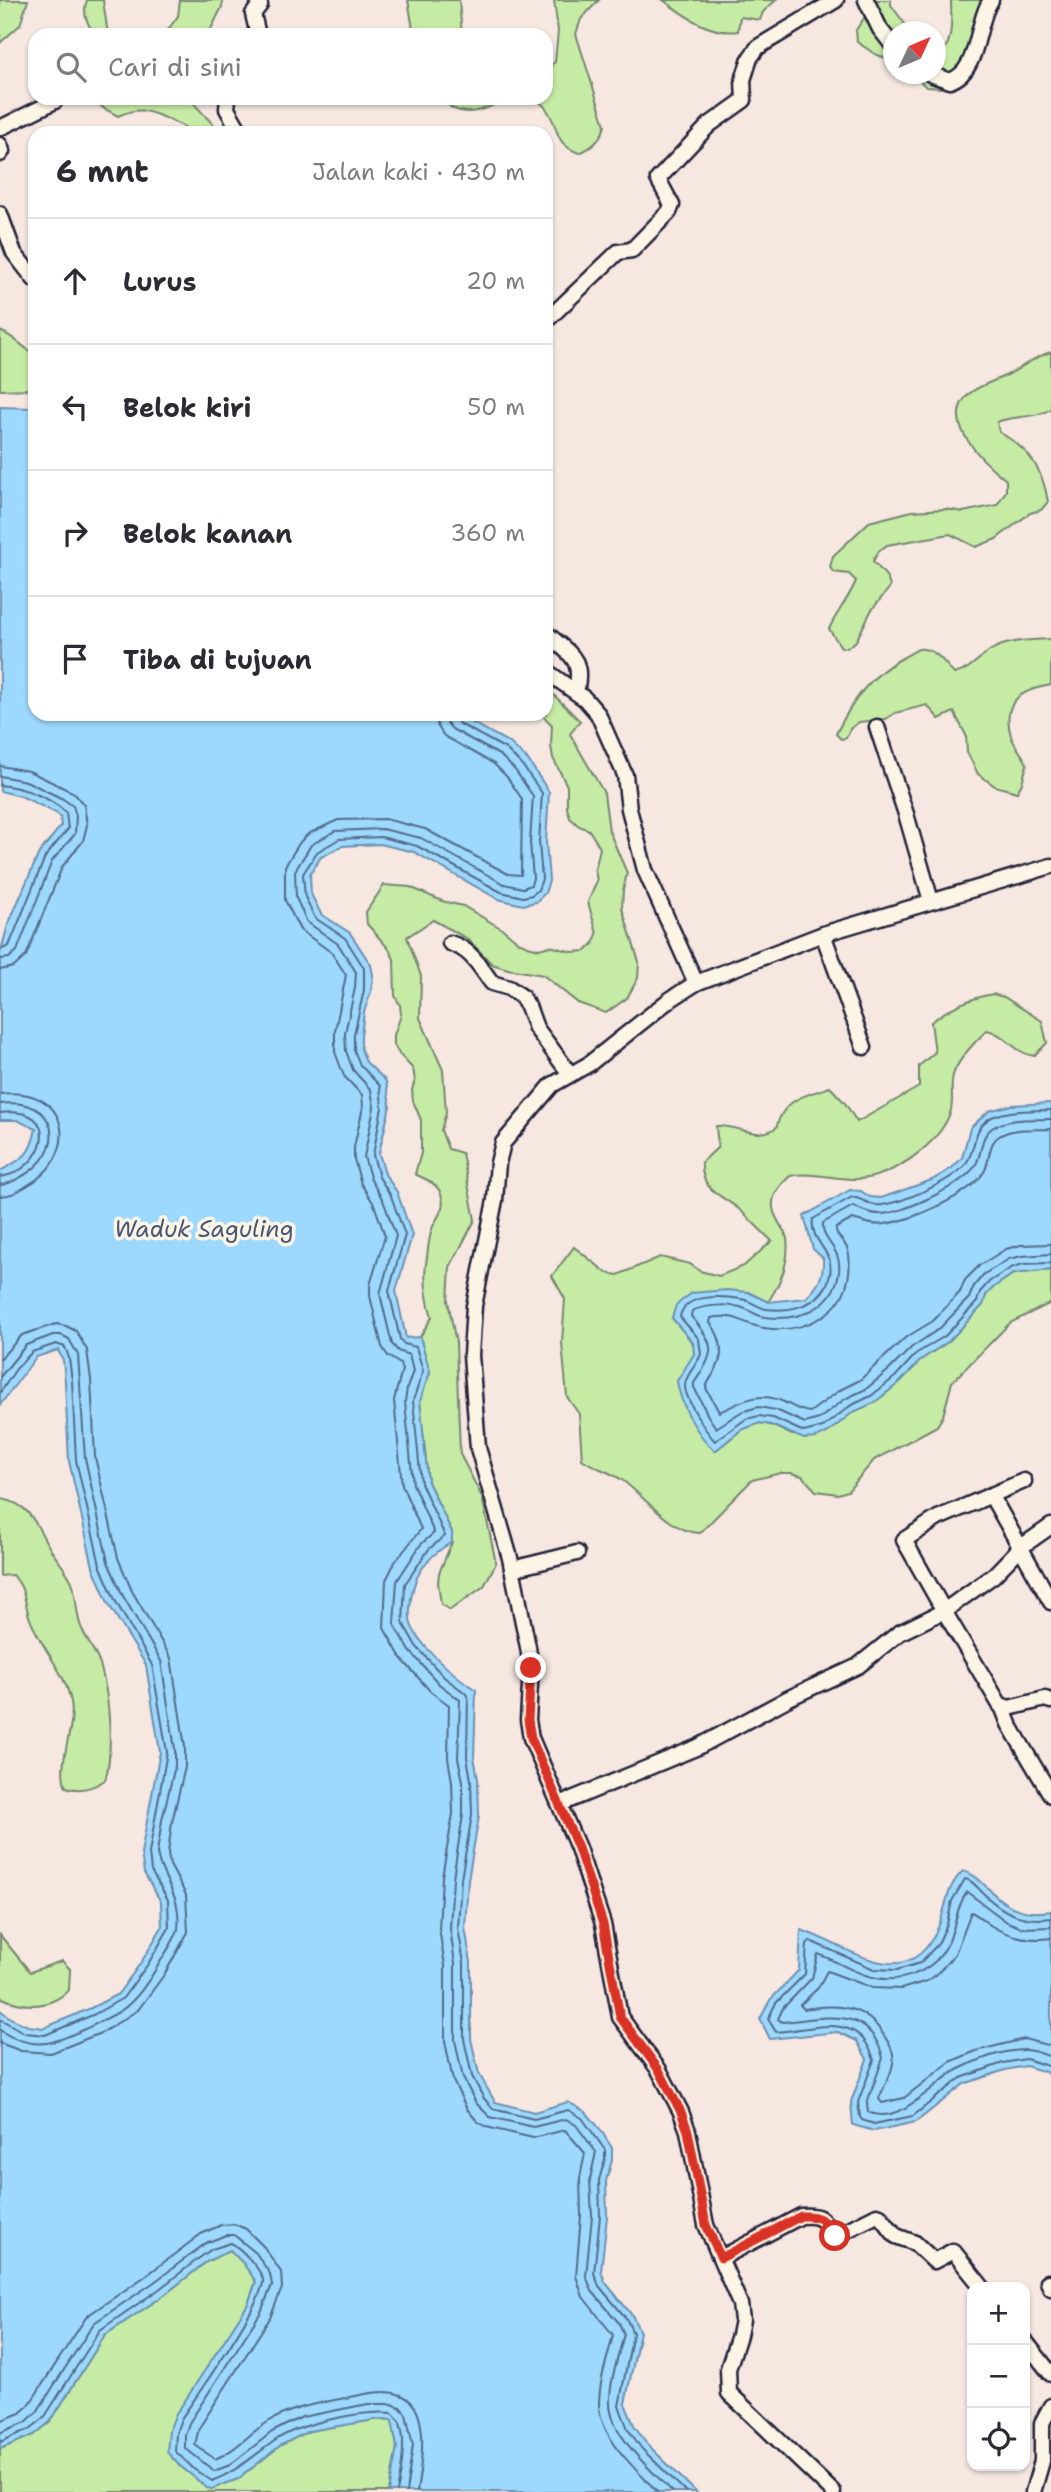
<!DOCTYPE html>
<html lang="id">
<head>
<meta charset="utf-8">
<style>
	:root { --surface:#fff; --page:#f7f7f7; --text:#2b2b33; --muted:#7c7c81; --line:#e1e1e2 }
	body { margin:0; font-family:"Shantell Sans",sans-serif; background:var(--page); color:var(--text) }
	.controls { position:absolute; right:21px; bottom:21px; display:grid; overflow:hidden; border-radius:14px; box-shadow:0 2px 5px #0004 }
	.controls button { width:63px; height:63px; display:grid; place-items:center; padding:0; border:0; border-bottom:2px solid var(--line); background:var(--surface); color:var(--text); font:35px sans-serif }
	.compass { position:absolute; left:883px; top:21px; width:63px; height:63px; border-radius:50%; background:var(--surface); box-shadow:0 2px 5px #0004; rotate:46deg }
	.stop { position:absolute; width:21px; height:21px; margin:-16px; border:5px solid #d93025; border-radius:50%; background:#fff }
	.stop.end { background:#d93025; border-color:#fff; box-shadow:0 2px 7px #0008 }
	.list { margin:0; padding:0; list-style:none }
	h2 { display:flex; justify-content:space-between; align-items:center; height:91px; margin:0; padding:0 28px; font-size:30px }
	h2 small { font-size:23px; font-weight:400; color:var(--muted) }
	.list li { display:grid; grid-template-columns:46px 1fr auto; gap:21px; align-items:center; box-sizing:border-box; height:126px; padding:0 28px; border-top:2px solid var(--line) }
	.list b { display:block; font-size:26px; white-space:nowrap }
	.list em { font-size:23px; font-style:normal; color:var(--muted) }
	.icon { flex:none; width:38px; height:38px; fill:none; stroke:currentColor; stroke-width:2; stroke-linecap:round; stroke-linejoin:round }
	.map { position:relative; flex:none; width:1051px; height:2492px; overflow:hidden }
	.search { position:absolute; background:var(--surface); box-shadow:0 2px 5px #0004; left:28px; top:28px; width:525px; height:77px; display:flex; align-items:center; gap:18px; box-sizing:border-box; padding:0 24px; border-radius:21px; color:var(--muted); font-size:26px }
	.panel { position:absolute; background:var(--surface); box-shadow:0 2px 5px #0004; left:28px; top:126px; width:525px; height:595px; border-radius:21px }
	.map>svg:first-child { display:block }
	.green { fill:#c6eba5; stroke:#748670; stroke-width:2 }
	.water { fill:#9dd9fe; stroke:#6c90b0; stroke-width:2 }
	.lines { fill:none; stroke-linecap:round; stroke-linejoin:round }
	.shore { stroke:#536b89; stroke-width:2 }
	.street-casing { stroke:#22223b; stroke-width:19 }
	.street { stroke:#fcf5e5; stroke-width:14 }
	.route { stroke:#d93025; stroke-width:9 }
	.labels { text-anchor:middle; stroke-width:7; stroke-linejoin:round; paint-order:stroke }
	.water-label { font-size:23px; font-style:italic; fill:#475976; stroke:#fcf5e5 }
</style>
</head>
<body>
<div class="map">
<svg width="1051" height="2492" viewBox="0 0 1051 2492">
	<rect width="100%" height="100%" fill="#f6e7e1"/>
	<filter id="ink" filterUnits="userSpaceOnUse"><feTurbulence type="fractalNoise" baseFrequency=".0143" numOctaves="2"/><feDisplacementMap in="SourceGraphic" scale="14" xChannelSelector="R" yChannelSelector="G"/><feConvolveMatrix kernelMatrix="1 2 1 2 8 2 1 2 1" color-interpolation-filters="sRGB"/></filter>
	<g filter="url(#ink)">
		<g class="green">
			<path d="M0,0H28L20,25L0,43Z"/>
			<path d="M87,0H103L108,35H95C87,23 82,14 87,0Z"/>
			<path d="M180,0H223L222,7L208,35H164L178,16Z"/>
			<path d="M408,0H459L462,35H414Z"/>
			<path d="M554,0H599L581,19L576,34L605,125C602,139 592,148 579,153C553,144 560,128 547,110C544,105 539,102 535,98H546V68L555,62L558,31Z"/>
			<path d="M663,0H776L763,12L760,20L740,17L738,31C709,35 685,16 663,0Z"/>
			<path d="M872,0H891V5L910,31L894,32L893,61L875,54L857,42L856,30L873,5Z"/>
			<path d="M951,0H983L960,70L943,88L926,87L913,74H936V55C955,49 951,17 951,0Z"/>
			<path d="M93,98H190C198,110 209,118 217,130L214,133H193C184,125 178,124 168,119C147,111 140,106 118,116L103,108Z"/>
			<path d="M441,98H502C492,109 469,116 454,109C450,108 445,101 441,98Z"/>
			<path d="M0,331C12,335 24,348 35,355V389L0,390Z"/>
			<path d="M1051,352V409C1034,419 1014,415 997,422L999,432C1029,449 1043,469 1048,502L1041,510L1030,513L996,539L976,547L950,534L887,545L879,551L873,561L887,577L890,587L871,611L856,641L847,648L841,647L829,629C837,612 849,598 856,581L849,574L833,572L830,567L833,556L869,522L912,511L946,509L963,512L997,505L1006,491V480C986,464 937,421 970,393C980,385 997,380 1009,374C1025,366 1033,357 1051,352Z"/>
			<path d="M1051,639V685C1021,690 1001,701 1011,736C1014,746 1023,754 1027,764L1022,783L1017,792L995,786L978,774L967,752L966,735L954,712L939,719L927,705L895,713L886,719L859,722L850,729L846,738L841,739L836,734C852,701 871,674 904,657C908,655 915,650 919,649C934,647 946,664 954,674C969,671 978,658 991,650C1009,640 1031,640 1051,639Z"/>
			<path d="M546,687L580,721L570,734L604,793L609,831L627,873L623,890L622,908L639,962L638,978L627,998L606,1013L578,1003L543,975L508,969L492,964L468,939L433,920L407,937L421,976L420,1018L443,1070L446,1113L441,1130L448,1149L462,1153L475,1220L450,1267L448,1301L456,1343L460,1454L482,1497L496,1563L484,1586L450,1610L441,1604L438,1583L439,1573L452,1542V1532L428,1482L420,1401L430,1372L420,1337L432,1317C426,1297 423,1277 427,1257C428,1248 429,1238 432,1229C436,1217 447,1209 441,1194C437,1183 425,1179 415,1174L421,1153V1120L413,1101L412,1090L415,1080L413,1069L399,1054L394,1045V1035L401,1015L400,1005L395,996L394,959L389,949L367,924L366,912L384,885L410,887L442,901L463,906L504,930L518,942L528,946L539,949L550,946L573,952L586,951L593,944L597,934L588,902L597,881L595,870L600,848L589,830L579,826L570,818L567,808V786L553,758L551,746L552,725L541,714H546Z"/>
			<path d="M993,994L1004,997L1042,1021L1047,1043L1034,1056C1014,1053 1006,1034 987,1030C975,1042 961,1056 954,1072C949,1085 954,1097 951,1110C942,1140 905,1167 876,1176C847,1185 818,1170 790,1176C776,1189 767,1201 777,1219C780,1226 786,1232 787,1239C790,1262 780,1284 768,1302L748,1292L672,1318L693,1343L695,1355L677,1381L715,1451L741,1430L760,1423L771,1425L792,1435L827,1433L853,1412L874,1403L900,1382L922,1359L949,1341L983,1305L986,1295L994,1287L1013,1274L1051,1270V1303L1010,1323L952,1382L943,1416L937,1426L874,1460L848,1491L838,1494L816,1491L802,1476L791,1473H781L752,1480L700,1533C673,1534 643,1495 622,1480C609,1471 594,1468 582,1459L579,1414L567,1397L562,1343L565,1299L552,1276L574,1247L607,1273L618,1275L660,1257L690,1264L700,1271L719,1276L744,1266L772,1241C761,1231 751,1220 740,1210C722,1195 700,1191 702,1162L718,1147L716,1126C737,1124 755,1141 776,1128C784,1098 804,1096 830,1087L845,1103L857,1122L919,1087V1066L935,1052L931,1022C950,1007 970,998 993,994Z"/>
			<path d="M2,1499C33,1505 36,1527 51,1550C58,1561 67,1571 72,1582C76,1592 76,1611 80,1624C85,1640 97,1652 101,1668C109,1696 114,1752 105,1780C93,1788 80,1792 66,1787C56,1764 76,1728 71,1702C65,1671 41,1648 30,1619C24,1603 26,1587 12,1575L0,1576V1500Z"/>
			<path d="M0,1935L30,1972L62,1961L70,1969L69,1990C49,2009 24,2008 0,1997Z"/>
			<path d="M230,2250L243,2263L256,2281L248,2304L168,2452L178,2464L207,2487L238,2479L281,2445L309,2431L370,2420L392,2419L397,2447L389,2492H0V2449L34,2435L50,2422L105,2335L163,2296L206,2262Z"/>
		</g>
		<g class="water">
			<path d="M0,407L35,408V714H457L510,743L528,760L549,792L546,842L549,881L545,893L536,902L523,905L498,899L414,852L380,844L342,846L321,857L310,874L311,894L321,914L350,933L371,965L373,975L371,992L364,1012L361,1035V1049L366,1062L386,1081L390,1106L379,1153L385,1174L397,1192L412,1235L396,1291L406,1338L420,1337L430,1372L420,1401L428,1482L452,1532V1542C425,1558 412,1576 410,1608C410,1613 409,1619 411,1624C419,1646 456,1677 476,1690L474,1757L478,1779L479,1816L468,1880L465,1928L471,1962V2039L479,2074L495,2102L534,2112L568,2102L586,2112L600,2129L612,2148V2160L606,2181L607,2217L601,2271L605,2282L632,2315L640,2332L625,2404L634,2425L648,2445L696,2492H389L397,2447L392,2420L381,2419L309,2431L281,2445L238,2479L212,2489L207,2488L178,2464L167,2452L169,2431L175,2416L248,2304L256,2282L243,2263L230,2250L206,2262L163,2296L105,2335L50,2422L34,2435L0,2449V2010L12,2019L28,2026L44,2028L91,2008L118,1994L142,1961L162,1927L161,1902L144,1873L141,1853L160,1752L146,1665L108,1603L93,1567L69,1461L65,1382L63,1360L58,1350L36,1357L0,1405V1171C23,1158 30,1157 36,1129L17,1120H0V954L8,925L39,853L61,826L60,816L56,813L21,796L0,791Z"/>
			<path d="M1051,1103V1270L1013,1274L994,1287L986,1295L983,1305L949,1341L922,1359L900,1382L874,1403L853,1412L827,1433L816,1438L804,1439L771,1425L760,1423L741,1430L715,1451C697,1435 681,1406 677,1381L694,1354L693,1343L672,1318L676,1305L692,1293L727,1290L748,1292L768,1302L806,1298C819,1286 824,1275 823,1258L813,1249L804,1216L850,1190L861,1191L870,1197L881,1198L932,1180L952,1168L962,1158L970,1128L989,1111L1011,1105Z"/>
			<path d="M963,1871C975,1874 980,1881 990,1890C1007,1909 1026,1915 1051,1911V2078L1046,2072L1026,2066L1005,2070L964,2084L916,2122L874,2131L853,2125L851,2102L867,2059L857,2041L838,2032L770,2039L760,2019L770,2000L799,1970L801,1930C849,1946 910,1999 939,1925C947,1905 946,1887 963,1871Z"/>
		</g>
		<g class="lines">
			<g class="shore">
				<path d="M435,714L438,727L444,736L494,764L507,777L522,799L521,875L508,874L425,829L385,819L338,820L308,834L300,842L285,866V900L300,930L331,952L346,975L335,1031V1052L344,1076L362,1095L363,1107L354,1147V1159L361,1184L374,1204L385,1236L370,1285V1296L382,1347L388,1356L400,1364L402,1370L394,1400L402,1485L421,1529L395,1562L386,1580L384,1628L401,1658L431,1692L449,1705L448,1758L452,1782L453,1814L442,1877L439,1928L445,1966V2041L453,2081L467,2109L477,2121L486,2127L533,2138L565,2130L585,2153L580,2178L581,2215L576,2276L583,2297L613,2335C608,2357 599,2381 599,2404C600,2438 636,2470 658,2492"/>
				<path d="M446,714L447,723L452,729L501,756L515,770L533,796L530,842L533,878L531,885L523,888L504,884L421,838L382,829L335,831L311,845L295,871L296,898L307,922L338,944L356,972L355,988L345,1033L346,1051L353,1070L371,1090L374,1107L364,1157L371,1180L383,1200L396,1236L380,1294L392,1344L398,1351L409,1355L413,1371L407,1388L405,1402L413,1484L434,1533L421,1544L397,1581L394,1624L410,1651L439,1684L460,1700L458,1758L463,1781V1815L453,1878L450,1928L455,1964V2040L463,2078L476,2103L490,2117L533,2127L566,2119L576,2125L596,2152L590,2179L592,2216L586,2276L592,2291L619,2323L624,2334C619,2354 609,2383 610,2404C611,2436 652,2471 673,2492"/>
				<path d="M455,714L458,723L506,749L522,765L542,793L539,842L542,879L538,890L532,895L523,897L501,892L417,846L381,837L339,839L317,852L303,874L305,897L315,918L345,938L364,968V990L354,1034V1050L360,1065L380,1086L382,1107L373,1155L379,1177L391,1196L405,1235L389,1291L400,1339L404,1344L416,1347L423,1371L413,1401L421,1483L445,1536L429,1549L405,1584L403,1623L416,1646L444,1677L468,1695L467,1757L471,1780L472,1815L461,1879L458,1928L464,1963V2039L472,2076L483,2097L493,2109L534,2119L568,2110L582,2118L605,2150V2159L599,2180L600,2216L594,2273L599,2286L626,2318L633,2333L619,2406L628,2429L642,2449L686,2492"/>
				<path d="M0,766L29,771L74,793L84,805L87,825L83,841L62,867L26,956L14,967L0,970"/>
				<path d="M0,776L26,781L63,799L73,806L76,815L75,834L52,861L17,951L9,958L0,959"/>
				<path d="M0,785C21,787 51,797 66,813L68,829L45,857L9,946L0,950"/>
				<path d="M0,1094C70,1085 83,1155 25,1187C17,1192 10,1196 0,1196"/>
				<path d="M0,1104C59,1096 69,1151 21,1177C14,1181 8,1185 0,1185"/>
				<path d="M1051,1110C1032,1111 1010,1109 992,1117C972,1127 977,1146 967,1162C956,1180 903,1202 882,1205C870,1207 862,1198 852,1197L813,1219C809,1245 841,1252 827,1284C817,1306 789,1312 766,1309C757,1307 750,1300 741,1299C722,1296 684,1293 680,1317L699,1339L701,1354C698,1364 685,1375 685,1385C684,1397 706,1432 715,1441L746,1419L759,1416L773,1418L804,1432L823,1427L850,1406L871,1396L895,1377L917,1353L945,1336L977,1302L980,1292L990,1281L1011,1268L1023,1264L1051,1263"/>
				<path d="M0,1113C65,1104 46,1171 0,1177"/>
				<path d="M1051,1119C1033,1120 1008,1117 992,1128C979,1137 983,1154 975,1166C963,1185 900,1215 879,1214C869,1214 862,1210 853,1206L823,1223C821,1242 842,1247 839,1272C834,1308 798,1322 765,1317C756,1316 749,1309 740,1307C727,1304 704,1305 692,1311L691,1316C716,1346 716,1351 694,1383V1387L708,1416L716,1428L741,1412L758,1407L776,1410L805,1423L819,1419L845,1399L866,1389L889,1370L912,1347L939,1329L969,1298L974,1286L984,1274L1009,1259L1022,1256L1051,1254"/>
				<path d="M1051,1129C1035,1130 1011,1127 998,1137C988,1144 990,1162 984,1172C969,1196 912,1220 885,1224C874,1226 863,1222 853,1219L836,1228C835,1236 842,1238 846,1246C850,1253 850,1264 849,1273C845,1315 802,1334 764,1328C741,1324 738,1313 711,1318L710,1323C720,1334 725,1353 717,1367C714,1375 708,1380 706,1388L719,1412C742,1402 757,1390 784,1402C793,1406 800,1411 810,1412L840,1390L860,1380L905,1338L933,1321L960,1292L965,1280L980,1265L1006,1249L1021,1245L1051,1244"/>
				<path d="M0,1359L22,1335L56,1324L66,1326L76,1331L87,1350L91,1380L95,1457L118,1558L132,1591L171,1658L185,1747V1767L172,1822L168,1853L170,1865L186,1895L188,1932L164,1975L138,2010L103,2032L51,2053L21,2051L0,2043"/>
				<path d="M0,1377L26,1345L53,1335H61L69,1339L78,1355L85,1458L108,1562L123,1596L161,1661L175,1749V1766L162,1820L157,1853C162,1883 182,1893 178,1929C176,1938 168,1949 163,1957C154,1973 142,1993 128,2005C118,2015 60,2042 46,2043C30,2045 12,2039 0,2030"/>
				<path d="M0,1393L16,1369L32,1352L56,1344L65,1347L69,1358L72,1381L76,1460L100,1565L115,1600L152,1665L167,1752L149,1853L151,1871L168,1900L169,1928L148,1964L123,1998L95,2014L45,2035L25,2033L0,2019"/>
				<path d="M1051,1918C1022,1922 1002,1913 982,1892C976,1886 972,1880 965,1879L952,1901L947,1924L938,1944L920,1963L897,1970L874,1969L810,1941L807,1944L805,1974L776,2003L768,2019L776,2032C814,2030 859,2009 874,2060L858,2102L860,2117L862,2120L874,2124L913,2116L961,2078L1003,2063L1026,2059L1051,2067"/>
				<path d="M1051,1927L1023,1928L1007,1922L967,1892C955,1908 956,1930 946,1947C932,1973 899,1984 872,1977C853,1973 835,1960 818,1954L812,1978L783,2008L778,2019L782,2022C822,2019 869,2003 883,2058L867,2103L868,2112C899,2127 933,2083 957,2070C976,2060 1003,2050 1025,2050C1033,2050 1043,2054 1051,2057"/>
				<path d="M1051,1938C1028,1941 1009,1937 990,1925C983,1920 978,1915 971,1912L955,1954L936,1975L927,1981L901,1989L873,1988L827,1971L818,1988L800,2005L804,2009C837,2003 866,2005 885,2037C890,2045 895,2053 893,2063C892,2075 883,2087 879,2099L882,2103L904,2098L950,2062L976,2051L1024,2039L1051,2046"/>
				<path d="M0,2421L20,2413L29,2405L87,2316L147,2275L201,2234L221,2225L234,2224L246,2229L264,2247L281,2272L282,2288L270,2318L199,2428L195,2445L215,2459C236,2451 249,2433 268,2422C293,2407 316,2404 345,2398C361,2395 381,2389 398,2394C433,2404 421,2466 417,2492"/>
				<path d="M0,2433L26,2422L37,2412L94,2323L153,2283L206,2243L226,2235H234L256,2253L270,2274L272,2285L261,2312L189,2423L185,2435V2448L214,2471L230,2465L272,2432L302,2417L368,2404H392L400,2407L406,2414L413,2445L406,2492"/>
				<path d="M0,2442L30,2429L44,2418L100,2330L158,2290L202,2256L212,2249L231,2243C241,2248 260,2269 263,2279C267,2297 195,2398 181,2419L176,2433L175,2451L195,2470L212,2481C238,2471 254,2455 276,2440C300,2423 363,2410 392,2413C411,2424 401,2473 397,2492"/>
			</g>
			<defs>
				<g id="street">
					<path d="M258,0L260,5L253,14L258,35"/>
					<path d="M866,0L880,29L894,47"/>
					<path d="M930,74L950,81C980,71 975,24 991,0"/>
					<path d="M228,98L227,109L241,133"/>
					<path d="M0,128L55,101"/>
					<path d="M0,145L2,151L0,154"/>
					<path d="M0,214L14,253L35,280"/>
					<path d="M546,321L618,252L632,250L669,212L672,205L658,179L709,125L744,100L743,80L750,58L758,47L836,0"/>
					<path d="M546,633C569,654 584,657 576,692"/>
					<path d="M546,671L585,699L598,714L625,775L629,809L645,870L696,983"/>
					<path d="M877,727L906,814L931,901"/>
					<path d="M823,934L864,1047"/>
					<path d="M450,943C472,950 479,966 492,983L509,988L521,996L528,1006L536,1028L570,1074"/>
					<path d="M1024,1481L938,1518L904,1540L944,1611L994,1575L1021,1547L1051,1526"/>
					<path d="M991,1495L1051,1602"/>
					<path d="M512,1569L577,1553"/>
					<path d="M1002,1706L1009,1724L1051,1795"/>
					<path d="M560,1804L698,1747L789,1698L858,1666L899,1633L944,1611L1000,1705L1009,1708L1045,1699L1051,1701"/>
					<path d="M721,2258L801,2216C822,2214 823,2220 835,2236L877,2215L880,2216L896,2236L915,2243L934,2261L953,2251L982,2287"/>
					<path d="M1048,2282L1051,2288"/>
					<path d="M1025,2341L1051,2374"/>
					<path d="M833,2492L729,2393L728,2369L739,2335L742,2320L740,2304L706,2225L688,2131L681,2112L659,2070L620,2017L603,1924L578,1848L531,1738L528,1720L531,1668L528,1647L510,1558L478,1448L471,1355L474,1306L495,1200L498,1163L503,1143L552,1085L589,1064L668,1001L696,983L823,934L1051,866"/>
					<path d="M1033,2492L1042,2461V2423L1051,2406"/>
				</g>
			</defs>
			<use href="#street" class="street-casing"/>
			<use href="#street" class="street"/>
		</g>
	</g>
	<g class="lines" filter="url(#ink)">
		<path class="route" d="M531,1668L528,1720L531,1738L578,1848L603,1924L620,2017L659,2070L681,2112L688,2131L706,2225L721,2258L801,2216C822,2215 823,2220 835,2236"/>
	</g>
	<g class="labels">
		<g class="water-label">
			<text x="204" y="1237">Waduk Saguling</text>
		</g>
	</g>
</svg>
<div class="controls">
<button>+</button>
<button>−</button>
<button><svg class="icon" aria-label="locate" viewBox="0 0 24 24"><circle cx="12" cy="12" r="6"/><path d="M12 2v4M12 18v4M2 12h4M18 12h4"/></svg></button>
</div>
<svg class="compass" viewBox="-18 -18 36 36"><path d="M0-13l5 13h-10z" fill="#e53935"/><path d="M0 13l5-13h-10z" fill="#7c7c81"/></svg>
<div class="stop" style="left:835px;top:2236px"></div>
<div class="stop end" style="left:531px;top:1668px"></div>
<div class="search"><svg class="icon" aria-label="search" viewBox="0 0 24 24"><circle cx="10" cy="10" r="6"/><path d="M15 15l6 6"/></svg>Cari di sini</div>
<section class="panel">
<h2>6 mnt<small>Jalan kaki · 430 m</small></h2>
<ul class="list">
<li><svg class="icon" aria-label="ahead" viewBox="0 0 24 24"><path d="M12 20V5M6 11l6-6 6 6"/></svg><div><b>Lurus</b></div><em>20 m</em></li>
<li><svg class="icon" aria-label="left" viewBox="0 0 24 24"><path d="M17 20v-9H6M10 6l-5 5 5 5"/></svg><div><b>Belok kiri</b></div><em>50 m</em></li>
<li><svg class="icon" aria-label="right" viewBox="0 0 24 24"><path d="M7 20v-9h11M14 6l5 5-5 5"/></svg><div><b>Belok kanan</b></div><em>360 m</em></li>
<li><svg class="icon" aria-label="arrive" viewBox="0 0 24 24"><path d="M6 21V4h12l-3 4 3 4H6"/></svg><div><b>Tiba di tujuan</b></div></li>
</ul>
</section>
</div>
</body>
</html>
